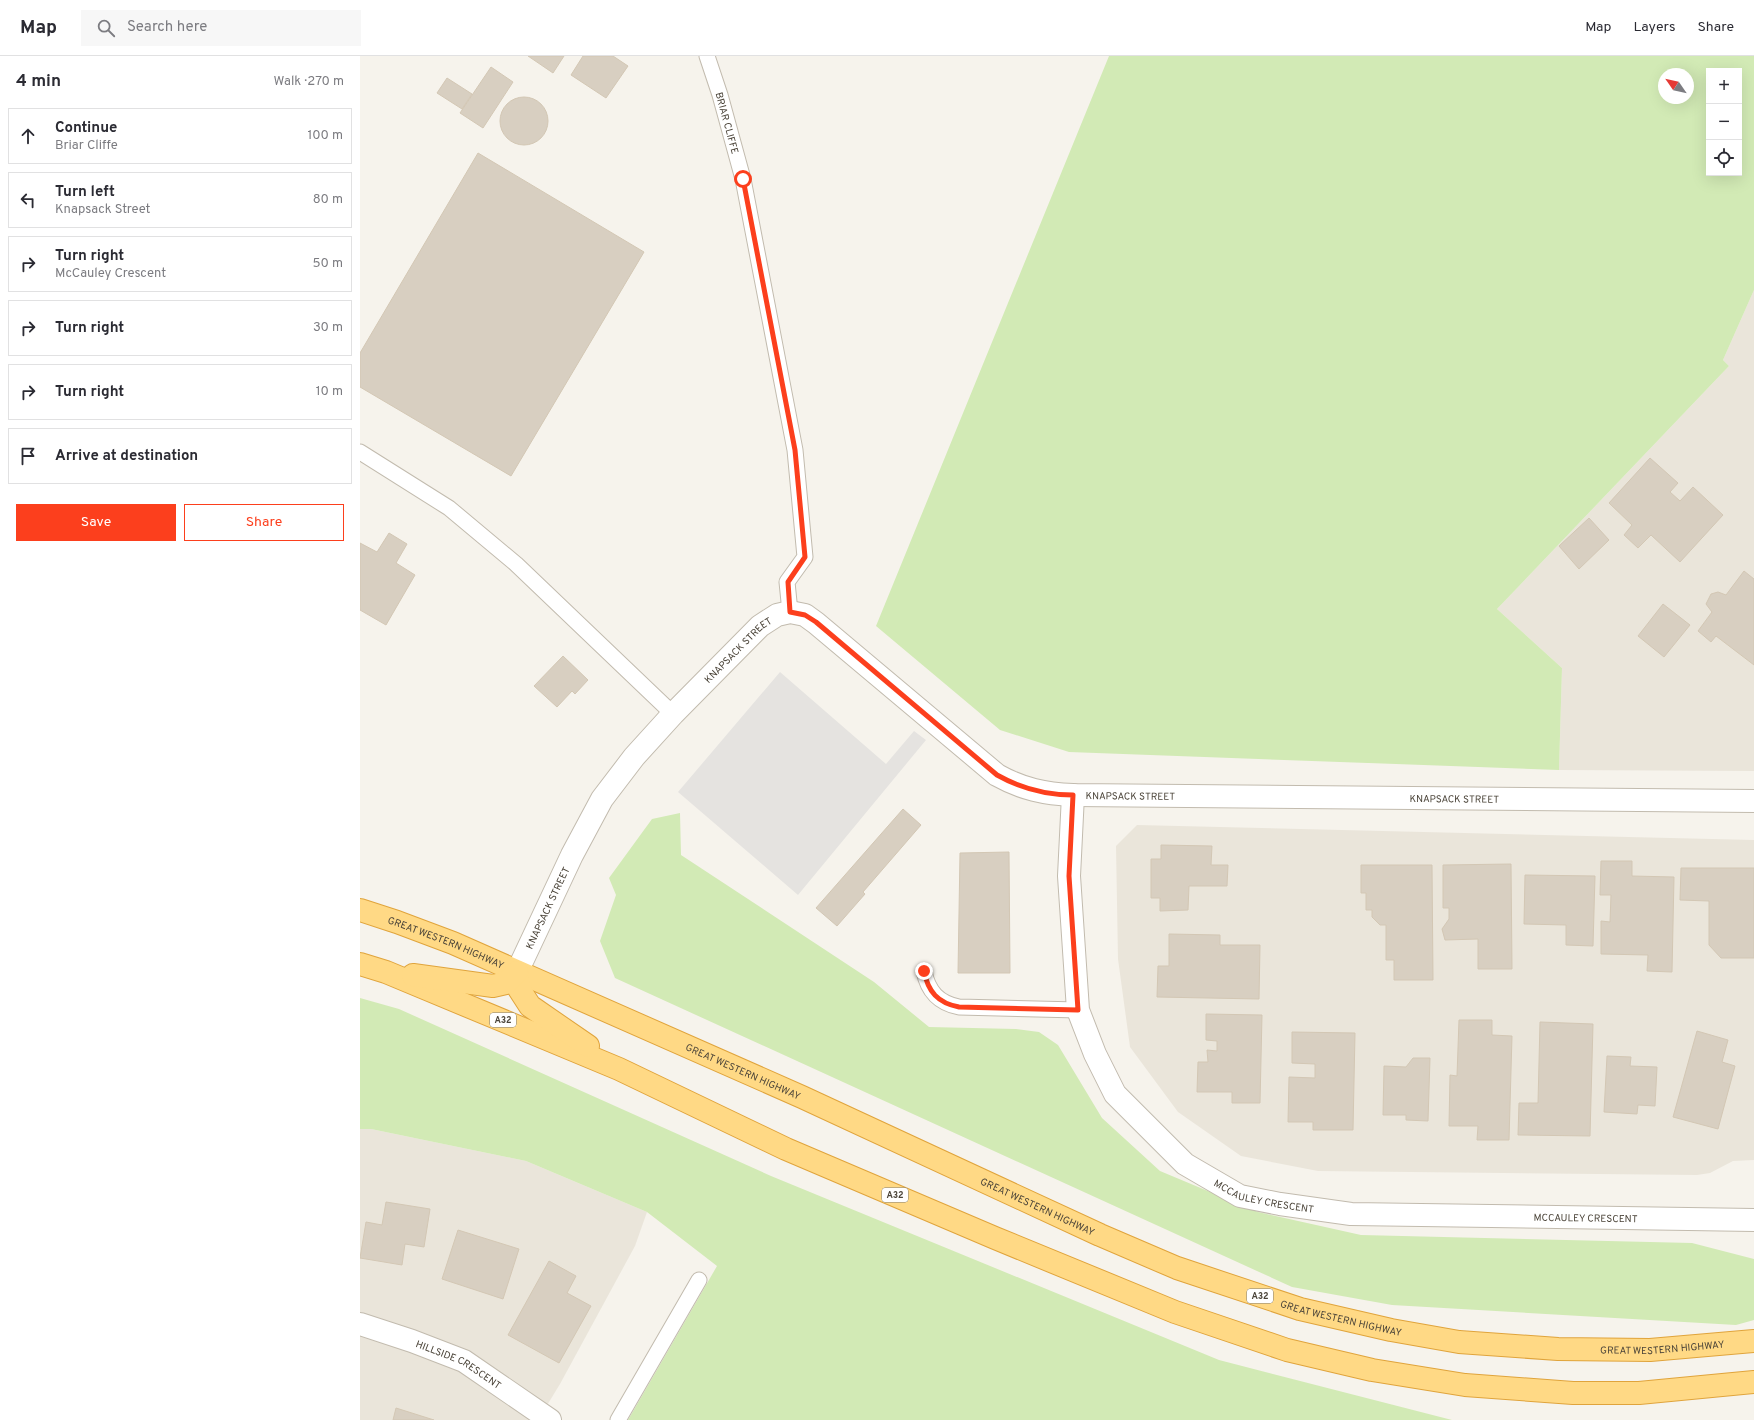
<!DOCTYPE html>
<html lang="en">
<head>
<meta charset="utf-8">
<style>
	:root { --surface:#fff; --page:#f7f7f7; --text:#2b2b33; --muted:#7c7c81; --line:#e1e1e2; --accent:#fc3f1d }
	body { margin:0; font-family:Overpass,sans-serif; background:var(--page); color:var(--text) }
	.controls { position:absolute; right:12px; top:12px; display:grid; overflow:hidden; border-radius:0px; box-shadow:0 4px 16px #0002 }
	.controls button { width:36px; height:36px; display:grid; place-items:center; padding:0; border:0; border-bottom:1px solid var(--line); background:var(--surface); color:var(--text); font:20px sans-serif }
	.compass { position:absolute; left:1298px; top:12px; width:36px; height:36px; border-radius:50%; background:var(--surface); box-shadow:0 4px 16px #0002; rotate:304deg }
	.stop { position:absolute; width:12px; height:12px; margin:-9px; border:3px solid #fc3f1d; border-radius:50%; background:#fff }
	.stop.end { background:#fc3f1d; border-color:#fff; box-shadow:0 1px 4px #0008 }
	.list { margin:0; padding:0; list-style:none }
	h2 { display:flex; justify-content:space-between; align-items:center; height:52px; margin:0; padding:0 16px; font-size:17px }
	h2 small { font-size:13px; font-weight:400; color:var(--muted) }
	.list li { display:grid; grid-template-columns:26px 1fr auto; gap:12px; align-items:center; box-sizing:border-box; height:56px; margin:0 8px 8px; padding:0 8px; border:1px solid var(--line); border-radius:0px }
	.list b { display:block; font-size:15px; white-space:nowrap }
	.list p { margin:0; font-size:13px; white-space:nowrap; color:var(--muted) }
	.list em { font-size:13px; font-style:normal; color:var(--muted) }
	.actions { display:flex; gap:8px; padding:12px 16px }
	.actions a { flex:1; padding:9px 0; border:1px solid var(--accent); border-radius:0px; text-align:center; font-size:14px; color:var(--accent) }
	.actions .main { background:var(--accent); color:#fff }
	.icon { flex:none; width:22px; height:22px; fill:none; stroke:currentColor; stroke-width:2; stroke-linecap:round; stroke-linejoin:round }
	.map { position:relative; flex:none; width:1394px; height:1364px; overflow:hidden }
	header { display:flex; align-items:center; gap:24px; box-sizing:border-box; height:56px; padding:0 20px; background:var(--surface); border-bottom:1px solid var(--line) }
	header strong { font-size:19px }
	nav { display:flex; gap:22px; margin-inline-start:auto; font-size:14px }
	.search { width:280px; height:36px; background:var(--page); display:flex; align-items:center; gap:10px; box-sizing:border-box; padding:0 14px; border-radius:0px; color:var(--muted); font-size:15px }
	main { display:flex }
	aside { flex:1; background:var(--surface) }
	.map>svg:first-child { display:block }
	.residential { fill:#eae5da }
	.green { fill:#d2eab5; fill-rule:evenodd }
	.parking { fill:#e5e3e0 }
	.building { fill:#d8cfc1; stroke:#d3c7b4 }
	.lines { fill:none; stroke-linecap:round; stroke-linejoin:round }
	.service-casing { stroke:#c2bbae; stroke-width:17 }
	.minor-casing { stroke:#c2bbae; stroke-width:24 }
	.trunk-casing { stroke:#e0a43c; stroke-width:24 }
	.service { stroke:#fff; stroke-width:15 }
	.minor { stroke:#fff; stroke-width:22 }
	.trunk { stroke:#ffd985; stroke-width:22 }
	.route { stroke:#fc3f1d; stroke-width:5 }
	.labels { text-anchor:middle; stroke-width:3; stroke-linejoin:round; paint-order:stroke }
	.shield { fill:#fff; stroke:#817c74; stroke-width:1 }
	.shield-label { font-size:9px; font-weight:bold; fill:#4b4439 }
	.street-label { font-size:10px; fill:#4b4439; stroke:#fff }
</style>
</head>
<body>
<header>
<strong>Map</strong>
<div class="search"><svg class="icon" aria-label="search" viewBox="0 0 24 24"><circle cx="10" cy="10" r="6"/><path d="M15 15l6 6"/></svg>Search here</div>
<nav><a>Map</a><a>Layers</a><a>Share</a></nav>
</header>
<main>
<aside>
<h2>4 min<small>Walk · 270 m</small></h2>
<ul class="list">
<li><svg class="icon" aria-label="ahead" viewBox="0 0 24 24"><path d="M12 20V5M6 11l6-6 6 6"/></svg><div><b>Continue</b><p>Briar Cliffe</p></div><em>100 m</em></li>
<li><svg class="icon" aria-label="left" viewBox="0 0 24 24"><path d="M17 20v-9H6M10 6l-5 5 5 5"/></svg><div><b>Turn left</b><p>Knapsack Street</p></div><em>80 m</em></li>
<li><svg class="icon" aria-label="right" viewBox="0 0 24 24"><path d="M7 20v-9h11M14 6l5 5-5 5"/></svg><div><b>Turn right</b><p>McCauley Crescent</p></div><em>50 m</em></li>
<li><svg class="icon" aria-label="right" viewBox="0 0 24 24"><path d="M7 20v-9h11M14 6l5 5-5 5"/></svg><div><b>Turn right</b></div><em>30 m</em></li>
<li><svg class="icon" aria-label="right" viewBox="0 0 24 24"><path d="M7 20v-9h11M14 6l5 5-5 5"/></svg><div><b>Turn right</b></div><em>10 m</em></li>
<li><svg class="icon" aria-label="arrive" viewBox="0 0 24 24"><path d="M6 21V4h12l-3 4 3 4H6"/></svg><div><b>Arrive at destination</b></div></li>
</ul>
<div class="actions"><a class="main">Save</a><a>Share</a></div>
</aside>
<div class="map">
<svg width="1394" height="1364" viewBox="0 0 1394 1364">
	<rect width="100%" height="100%" fill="#f6f3ec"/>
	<g class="residential">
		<path d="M1394,234V715L1199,714L1202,612L1137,553L1369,310L1363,304Z"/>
		<path d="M777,769L1394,784V1104L1373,1105L1350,1117L1337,1119L958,1115L881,1100L818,1056L770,991L758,903L756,790Z"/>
		<path d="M0,1073H11L166,1105L287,1156L275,1190L200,1328L178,1364H0Z"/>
	</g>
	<g class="green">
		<path d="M749,0H1394V234L1363,304L1369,310L1137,553L1202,612L1199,714L709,696L640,674L516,570ZM1349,15H1379V117H1349ZM1304,18H1328V42H1304Z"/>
		<path d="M320,757L321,799L514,926L569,971L656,973L679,976L698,989L742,1062L800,1115L898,1156L1001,1179L1332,1187L1394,1203V1264L1376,1269L1032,1249L932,1231L255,922L240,885L256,839L249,822L292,763Z"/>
		<path d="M0,942L39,953L411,1120L859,1304L1092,1364H268L357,1210L287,1156L166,1105L11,1073H0Z"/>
	</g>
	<path class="parking" d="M420,616L526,708L554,675L566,684L438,839L318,736Z"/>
	<g class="building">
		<path d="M168,0H204L193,17Z"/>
		<path d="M223,0H253L268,10L246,42L211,19Z"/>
		<path d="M131,11L153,26L123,72L100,57Z"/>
		<path d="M87,22L112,38L102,53L77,37Z"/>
		<circle cx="164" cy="65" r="24"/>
		<path d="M118,97L284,196L151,420L0,331V297Z"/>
		<path d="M1290,402L1318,427L1310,436L1320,445L1333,431L1363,459L1320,506L1291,479L1278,492L1264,479L1272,469L1249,447Z"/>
		<path d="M1229,462L1249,484L1219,513L1199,490Z"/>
		<path d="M29,477L47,488L36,507L55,519L26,569L0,554V487L17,496Z"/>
		<path d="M1384,515L1394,523V609L1356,580L1351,586L1338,575L1352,556L1346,548L1351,538L1358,536L1366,539Z"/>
		<path d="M1303,548L1330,569L1304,601L1278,580Z"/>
		<path d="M203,600L228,624L215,638L212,635L197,651L174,630Z"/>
		<path d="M543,753L561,769L503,836L505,838L477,870L456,852Z"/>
		<path d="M801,789L852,790L851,809H868L867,830H829L828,854L800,855V842H791V803H801Z"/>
		<path d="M649,796L650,917H598L600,797Z"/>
		<path d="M1241,805H1272V820L1314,821L1312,916L1287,915L1288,899L1241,898V865L1250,866L1251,839H1240Z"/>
		<path d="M1151,808L1152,913H1118V883L1085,884L1082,873L1089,863V852H1083V809Z"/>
		<path d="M1001,809H1072L1073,924H1034V904H1026V869H1020L1012,861V854H1006V837H1001Z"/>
		<path d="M1321,812H1394V902H1361L1349,889V845L1320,844Z"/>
		<path d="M1165,819L1235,820L1233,890L1206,889V869L1164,868Z"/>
		<path d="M809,878L860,879V889H900L899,943L797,941L798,910H809Z"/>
		<path d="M846,958L902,959L900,1047H872V1036H837L838,1006H848L847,994L857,995V985L846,984Z"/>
		<path d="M1099,964H1132V979L1152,980L1149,1084H1117L1118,1070H1089L1090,1019L1097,1020Z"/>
		<path d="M1180,966L1233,968L1230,1080L1158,1079L1159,1047H1178Z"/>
		<path d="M1337,975L1368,984L1362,1006L1375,1010L1358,1073L1313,1061Z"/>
		<path d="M932,976L995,977L993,1074H953V1066H928L929,1021L955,1022V1008L932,1007Z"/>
		<path d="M1247,1000L1271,1001L1270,1010L1297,1011L1295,1050L1278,1049L1277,1058L1244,1056Z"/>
		<path d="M1053,1002H1070L1068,1065L1046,1064V1059H1023L1024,1010L1046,1011Z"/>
		<path d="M26,1146L70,1153L64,1191L45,1188L42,1209L0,1202L6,1166L22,1169Z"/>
		<path d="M98,1174L159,1193L143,1243L82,1223Z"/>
		<path d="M189,1205L216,1220L207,1237L231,1250L199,1307L148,1279Z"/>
		<path d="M36,1352L74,1364H33Z"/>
	</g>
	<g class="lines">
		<defs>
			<g id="service">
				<path id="s1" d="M347,0L360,39L383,123L435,394L445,501L427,526L430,556"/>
				<path d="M0,396L89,452L156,508L313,658"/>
				<path d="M564,915C568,936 579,947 599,951L718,954"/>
				<path d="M258,1364L339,1224"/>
			</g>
			<g id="minor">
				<path id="s2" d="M713,739L709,820L718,954L735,998L755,1038L825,1108L880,1140L920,1148L991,1158L1394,1164"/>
				<path id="s3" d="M157,916L212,799L242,743L274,701L313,658L400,570L417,559L430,556L445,559L456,567L637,719C662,733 685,738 713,739L1394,745"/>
				<path id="s4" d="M0,1268L52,1285L104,1305L190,1364"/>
			</g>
			<g id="trunk">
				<path id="s5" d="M0,854L37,866L93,887L442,1041L740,1179L817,1212L940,1253L1031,1274L1099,1286L1198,1293L1290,1294L1394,1285"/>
				<path d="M0,908L26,916L259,1013L426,1093L635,1182L815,1256L927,1294L1012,1314L1105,1329L1213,1337H1279L1394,1326"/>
				<path d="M157,916L159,933L170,950L228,990"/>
				<path d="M53,919L133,930L146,927L157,916"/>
			</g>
		</defs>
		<use href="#service" class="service-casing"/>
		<use href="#minor" class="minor-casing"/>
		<use href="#trunk" class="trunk-casing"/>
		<use href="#service" class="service"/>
		<use href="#minor" class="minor"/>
		<use href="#trunk" class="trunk"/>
	</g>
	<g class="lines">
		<path class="route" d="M383,123L435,394L445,501L428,526L430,556L445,559L456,566L637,719C662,733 685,739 713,739L709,820L718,954L599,951C578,947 568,936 564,915"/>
	</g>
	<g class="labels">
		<g class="shield">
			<rect x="130" y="957" width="26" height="14" rx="3"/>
			<rect x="522" y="1132" width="26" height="14" rx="3"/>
			<rect x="887" y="1233" width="26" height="14" rx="3"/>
		</g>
		<g class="shield-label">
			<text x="143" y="967">A32</text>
			<text x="535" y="1142">A32</text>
			<text x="900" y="1243">A32</text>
		</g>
		<g class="street-label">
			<text dy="4" stroke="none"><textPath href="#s1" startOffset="70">BRIAR CLIFFE</textPath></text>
			<text dy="4" stroke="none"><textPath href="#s3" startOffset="395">KNAPSACK STREET</textPath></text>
			<text dy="4" stroke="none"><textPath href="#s3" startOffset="863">KNAPSACK STREET</textPath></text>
			<text dy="4" stroke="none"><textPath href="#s3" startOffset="1187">KNAPSACK STREET</textPath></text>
			<text dy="4" stroke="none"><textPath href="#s3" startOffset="71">KNAPSACK STREET</textPath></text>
			<text dy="4" stroke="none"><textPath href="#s5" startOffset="92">GREAT WESTERN HIGHWAY</textPath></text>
			<text dy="4" stroke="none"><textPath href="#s5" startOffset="416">GREAT WESTERN HIGHWAY</textPath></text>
			<text dy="4" stroke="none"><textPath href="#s2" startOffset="493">MCCAULEY CRESCENT</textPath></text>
			<text dy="4" stroke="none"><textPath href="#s5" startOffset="740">GREAT WESTERN HIGHWAY</textPath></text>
			<text dy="4" stroke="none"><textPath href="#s2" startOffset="817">MCCAULEY CRESCENT</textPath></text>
			<text dy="4" stroke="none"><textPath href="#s5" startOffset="1064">GREAT WESTERN HIGHWAY</textPath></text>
			<text dy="4" stroke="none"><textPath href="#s5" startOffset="1388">GREAT WESTERN HIGHWAY</textPath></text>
			<text dy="4" stroke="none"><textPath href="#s4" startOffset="107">HILLSIDE CRESCENT</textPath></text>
		</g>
	</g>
</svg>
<div class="controls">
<button>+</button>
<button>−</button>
<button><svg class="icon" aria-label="locate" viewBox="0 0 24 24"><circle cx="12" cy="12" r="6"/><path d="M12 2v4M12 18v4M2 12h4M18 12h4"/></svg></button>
</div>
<svg class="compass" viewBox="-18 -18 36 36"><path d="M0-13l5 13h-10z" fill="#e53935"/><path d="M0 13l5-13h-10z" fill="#7c7c81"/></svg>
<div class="stop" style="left:383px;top:123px"></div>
<div class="stop end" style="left:564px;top:915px"></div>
</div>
</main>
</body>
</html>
